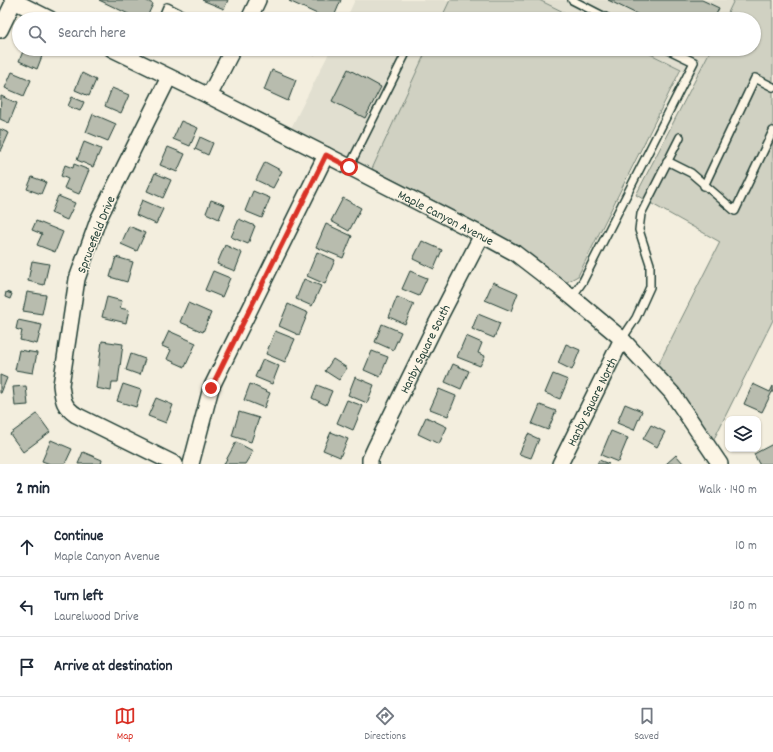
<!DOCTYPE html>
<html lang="en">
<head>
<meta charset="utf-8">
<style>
	:root { --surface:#fff; --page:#f2f2f3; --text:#1f2937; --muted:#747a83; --line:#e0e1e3; --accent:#d93025 }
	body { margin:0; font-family:Dekko,sans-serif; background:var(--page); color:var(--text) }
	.controls { position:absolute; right:12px; bottom:12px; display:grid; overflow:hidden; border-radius:8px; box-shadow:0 1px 3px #0004 }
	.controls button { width:36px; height:36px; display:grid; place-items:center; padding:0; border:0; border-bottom:1px solid var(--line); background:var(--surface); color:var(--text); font:20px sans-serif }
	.stop { position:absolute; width:12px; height:12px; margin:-9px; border:3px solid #d93025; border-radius:50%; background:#fff }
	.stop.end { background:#d93025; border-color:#fff; box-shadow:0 1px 4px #0008 }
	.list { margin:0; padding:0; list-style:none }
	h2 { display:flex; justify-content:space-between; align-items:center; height:52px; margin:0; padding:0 16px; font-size:17px }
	h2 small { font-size:13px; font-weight:400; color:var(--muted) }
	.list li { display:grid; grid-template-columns:26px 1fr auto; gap:12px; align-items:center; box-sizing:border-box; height:60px; padding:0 16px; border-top:1px solid var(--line) }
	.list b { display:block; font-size:15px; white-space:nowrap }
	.list p { margin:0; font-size:13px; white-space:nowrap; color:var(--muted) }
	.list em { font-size:13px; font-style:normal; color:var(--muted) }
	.icon { flex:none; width:22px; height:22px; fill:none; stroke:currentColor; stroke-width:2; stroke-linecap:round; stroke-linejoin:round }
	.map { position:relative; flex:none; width:773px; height:464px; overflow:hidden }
	.search { position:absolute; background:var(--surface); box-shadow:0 1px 3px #0004; left:12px; right:12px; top:12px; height:44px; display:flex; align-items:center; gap:10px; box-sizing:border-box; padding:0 14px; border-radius:22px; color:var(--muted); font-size:15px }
	.sheet { height:232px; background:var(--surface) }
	nav { display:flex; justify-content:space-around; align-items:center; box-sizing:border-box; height:56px; border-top:1px solid var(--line); background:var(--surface); font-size:11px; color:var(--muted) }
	nav a { display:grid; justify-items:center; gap:2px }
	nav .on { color:var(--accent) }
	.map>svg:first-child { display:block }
	.built { fill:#e1dfd0 }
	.green { fill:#d0d1c2; stroke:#78877b }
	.building { fill:#b8bcae; stroke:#1f3d34 }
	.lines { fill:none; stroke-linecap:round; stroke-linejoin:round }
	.lane-casing { stroke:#1f3d34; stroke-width:10 }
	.street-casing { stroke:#1f3d34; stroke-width:18 }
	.lane { stroke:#fcf5e5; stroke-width:7 }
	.street { stroke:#fcf5e5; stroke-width:15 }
	.route { stroke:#d93025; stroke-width:5 }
	.labels { text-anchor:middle; stroke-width:3; stroke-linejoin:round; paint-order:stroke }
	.street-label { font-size:13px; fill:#1f3d34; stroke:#fcf5e5 }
</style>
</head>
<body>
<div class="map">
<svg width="773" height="464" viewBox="0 0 773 464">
	<rect width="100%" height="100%" fill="#f3eede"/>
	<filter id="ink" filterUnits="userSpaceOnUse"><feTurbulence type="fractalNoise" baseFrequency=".025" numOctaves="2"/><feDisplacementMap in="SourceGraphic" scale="8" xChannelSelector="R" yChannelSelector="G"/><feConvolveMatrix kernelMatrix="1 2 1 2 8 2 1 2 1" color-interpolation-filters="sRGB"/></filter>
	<g filter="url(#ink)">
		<g class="built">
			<path d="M355,0H450L441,19H346Z"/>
			<path d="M539,0H734L725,19H578Z"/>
			<path d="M331,49H427L372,169L287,136Z"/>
			<path d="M640,49H711L697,77Z"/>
		</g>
		<g class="green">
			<path d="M450,0H539L578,19H441Z"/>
			<path d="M734,0H773V320L714,439L657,367L720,242L636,195L711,49H754V19H725Z"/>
			<path d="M427,49H640L681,69L578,276L565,283L541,264L491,230L372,169Z"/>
		</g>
		<g class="building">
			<path d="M99,0H145L153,4L146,19H139Z"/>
			<path d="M202,0H228L224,9Z"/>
			<path d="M290,0H341L333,19H328L289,1Z"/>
			<path d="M608,0H702L719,8L714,19H642L643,17Z"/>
			<path d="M24,49H39L44,51L37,69L19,61Z"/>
			<path d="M302,49H317L315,55Z"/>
			<path d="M348,69L381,87L365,118L332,101Z"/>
			<path d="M272,70L296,80L288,101L264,90Z"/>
			<path d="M12,72L31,80L24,96L5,88Z"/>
			<path d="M82,73L96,80L89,96L75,90Z"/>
			<path d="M112,88L129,95L121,113L105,106Z"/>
			<path d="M1,96L17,103L9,123L0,119Z"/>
			<path d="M72,97L84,102L80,111L68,106Z"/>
			<path d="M93,114L116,124L108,141L86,132Z"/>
			<path d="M181,121L198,128L190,146L173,139Z"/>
			<path d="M0,129L9,133L1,151H0Z"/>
			<path d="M200,137L213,143L208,155L195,149Z"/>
			<path d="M84,142L101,149L93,167L77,160Z"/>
			<path d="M168,147L185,154L177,172L160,165Z"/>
			<path d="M265,162L282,171L273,188L256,180Z"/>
			<path d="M74,164L89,170L79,194L64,188L68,179L61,176L65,165L73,168Z"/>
			<path d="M155,173L171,180L163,198L147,191Z"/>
			<path d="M32,177L46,182L41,194L27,189Z"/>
			<path d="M253,191L270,198L262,218L245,211Z"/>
			<path d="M58,196L75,203L67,220L51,213Z"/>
			<path d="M343,198L361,208L349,231L331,221Z"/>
			<path d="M142,200L163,209L156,224L136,215Z"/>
			<path d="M211,200L225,205L219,219L206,213Z"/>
			<path d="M239,219L255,226L248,244L231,237Z"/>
			<path d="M36,221L63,232L55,252L37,245L42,234L32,230Z"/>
			<path d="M326,224L352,236L343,258L316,247Z"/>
			<path d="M129,226L145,233L137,251L121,244Z"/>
			<path d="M422,241L442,250L434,269L413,259Z"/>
			<path d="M225,245L242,253L235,271L217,264Z"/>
			<path d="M317,252L335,260L325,284L307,276Z"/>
			<path d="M116,257L133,262L127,282L110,277Z"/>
			<path d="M32,261L49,264L44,285L28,281Z"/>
			<path d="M213,271L230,278L222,297L205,290Z"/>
			<path d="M410,271L427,278L419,296L402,289Z"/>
			<path d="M304,279L321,286L312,306L296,299Z"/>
			<path d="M493,282L518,293L511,311L485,300Z"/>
			<path d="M6,292L12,294L10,299L5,297Z"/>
			<path d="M27,292L46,295L42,314L23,311Z"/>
			<path d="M107,297L122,301L120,308L129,310L126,323L102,317Z"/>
			<path d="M397,297L414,304L405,324L389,317Z"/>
			<path d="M188,303L211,313L203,332L180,322Z"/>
			<path d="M288,304L308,313L299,335L279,326Z"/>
			<path d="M478,314L500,323L494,338L472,329Z"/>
			<path d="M18,320L42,325L37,344L20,340L22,331L16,329Z"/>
			<path d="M382,324L401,332L393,350L375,342Z"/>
			<path d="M169,331L196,343L185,367L167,359L171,350L162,346Z"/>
			<path d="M275,331L295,339L285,362L266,354Z"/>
			<path d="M466,336L482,343L478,353L485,356L480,366L457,357Z"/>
			<path d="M102,341L123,344L118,382H112L111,391L96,388Z"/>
			<path d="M566,344L580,350L572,370L558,363Z"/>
			<path d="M19,350L37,353L33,373L15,370Z"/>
			<path d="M372,351L388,357L380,377L364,370Z"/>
			<path d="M131,354L145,359L140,375L126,370Z"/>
			<path d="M263,359L279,366L272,384L255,377Z"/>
			<path d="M333,359L347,368L339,380L325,371Z"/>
			<path d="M453,364L469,371L461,389L445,382Z"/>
			<path d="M553,374L568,380L560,399L545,393Z"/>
			<path d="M0,375L7,378L1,393H0Z"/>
			<path d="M355,377L374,385L367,403L348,395Z"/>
			<path d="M123,384L141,390L136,407L117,401Z"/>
			<path d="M250,384L270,393L264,408L244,400Z"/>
			<path d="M753,384L770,392L773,386V392H772L762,412L744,404Z"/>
			<path d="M317,385L332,391L326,405L312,398Z"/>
			<path d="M26,386L28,405L15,406L13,387Z"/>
			<path d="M439,389L456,396L448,416L430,409Z"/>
			<path d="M156,398L173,405L166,423L148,416Z"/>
			<path d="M347,400L363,406L353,430L337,423Z"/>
			<path d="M625,404L642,411L634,430L617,423Z"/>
			<path d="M540,405L556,411L548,430L532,424Z"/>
			<path d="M239,412L259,418L251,442L232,436Z"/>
			<path d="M37,414L50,432L23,452L10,434Z"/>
			<path d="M426,417L447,427L439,444L418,434Z"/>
			<path d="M651,425L665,432L657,447L643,439Z"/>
			<path d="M611,431L628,438L618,462L601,455Z"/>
			<path d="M331,432L348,439L340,457L323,450Z"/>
			<path d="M528,434L539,439L531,458L519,454Z"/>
			<path d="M51,440L72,449L65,464H50L42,461Z"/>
			<path d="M236,442L253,451L245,464H224Z"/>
			<path d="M773,444V464H759L754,454Z"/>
			<path d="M83,452L102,460L101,464H78Z"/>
			<path d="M676,455L684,464H666Z"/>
			<path d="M599,460L609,464H597Z"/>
		</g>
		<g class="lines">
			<defs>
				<g id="lane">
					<path d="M572,0L609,19"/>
					<path d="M162,19L167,7L191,19"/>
					<path d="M667,161L691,173L735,211L773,131"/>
					<path d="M349,167L408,49"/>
					<path d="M704,186L755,78L773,87"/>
					<path d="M572,297L583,281L694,62L667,49"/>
					<path d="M622,339L636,318L650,287V264L639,230L641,214L680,137"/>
				</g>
				<g id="street">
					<path d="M12,0L50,19"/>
					<path d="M249,19L258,0"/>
					<path d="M0,30L14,1"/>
					<path id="s1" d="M112,49L209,96L326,155L482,235L515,253L572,297L622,339L672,393L720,464"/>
					<path d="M169,77L98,220L77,279L61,385C63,400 63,406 76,415L175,464"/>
					<path d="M209,96L233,49"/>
					<path d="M191,464L211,388L326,155"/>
					<path id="s2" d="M370,464V459L375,448L434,328L482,235"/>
					<path id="s3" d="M560,464L622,339"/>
				</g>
			</defs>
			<use href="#lane" class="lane-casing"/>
			<use href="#street" class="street-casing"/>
			<use href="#lane" class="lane"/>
			<use href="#street" class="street"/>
		</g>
	</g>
	<g class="lines" filter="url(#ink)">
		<path class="route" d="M211,388L326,155L349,167"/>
	</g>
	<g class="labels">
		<g class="street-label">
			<text dy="5" stroke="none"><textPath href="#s1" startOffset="374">Maple Canyon Avenue</textPath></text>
			<text transform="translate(95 234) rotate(-68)" y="5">Sprucefield Drive</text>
			<text dy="5" stroke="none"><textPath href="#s2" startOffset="128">Hanby Square South</textPath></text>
			<text dy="5" stroke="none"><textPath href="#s3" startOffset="70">Hanby Square North</textPath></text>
		</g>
	</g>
</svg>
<div class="controls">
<button><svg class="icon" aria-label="layers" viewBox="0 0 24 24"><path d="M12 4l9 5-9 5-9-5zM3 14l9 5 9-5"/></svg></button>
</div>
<div class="stop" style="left:349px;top:167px"></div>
<div class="stop end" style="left:211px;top:388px"></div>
<div class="search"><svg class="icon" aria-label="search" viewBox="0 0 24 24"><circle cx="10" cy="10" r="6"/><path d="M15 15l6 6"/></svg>Search here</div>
</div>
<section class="sheet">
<h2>2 min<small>Walk · 140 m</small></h2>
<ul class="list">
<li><svg class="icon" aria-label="ahead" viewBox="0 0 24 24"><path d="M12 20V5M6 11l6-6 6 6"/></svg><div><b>Continue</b><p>Maple Canyon Avenue</p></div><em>10 m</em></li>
<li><svg class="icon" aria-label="left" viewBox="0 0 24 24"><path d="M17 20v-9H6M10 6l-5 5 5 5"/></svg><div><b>Turn left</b><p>Laurelwood Drive</p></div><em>130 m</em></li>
<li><svg class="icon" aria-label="arrive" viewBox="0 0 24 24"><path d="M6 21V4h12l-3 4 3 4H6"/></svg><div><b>Arrive at destination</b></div></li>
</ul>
</section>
<nav>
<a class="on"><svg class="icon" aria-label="map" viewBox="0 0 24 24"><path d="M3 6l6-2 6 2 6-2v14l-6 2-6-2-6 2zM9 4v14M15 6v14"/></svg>Map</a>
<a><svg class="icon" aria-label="directions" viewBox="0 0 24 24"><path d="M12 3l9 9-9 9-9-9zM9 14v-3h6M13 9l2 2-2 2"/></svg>Directions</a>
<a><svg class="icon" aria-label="saved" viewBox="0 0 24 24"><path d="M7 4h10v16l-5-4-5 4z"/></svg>Saved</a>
</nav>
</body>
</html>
